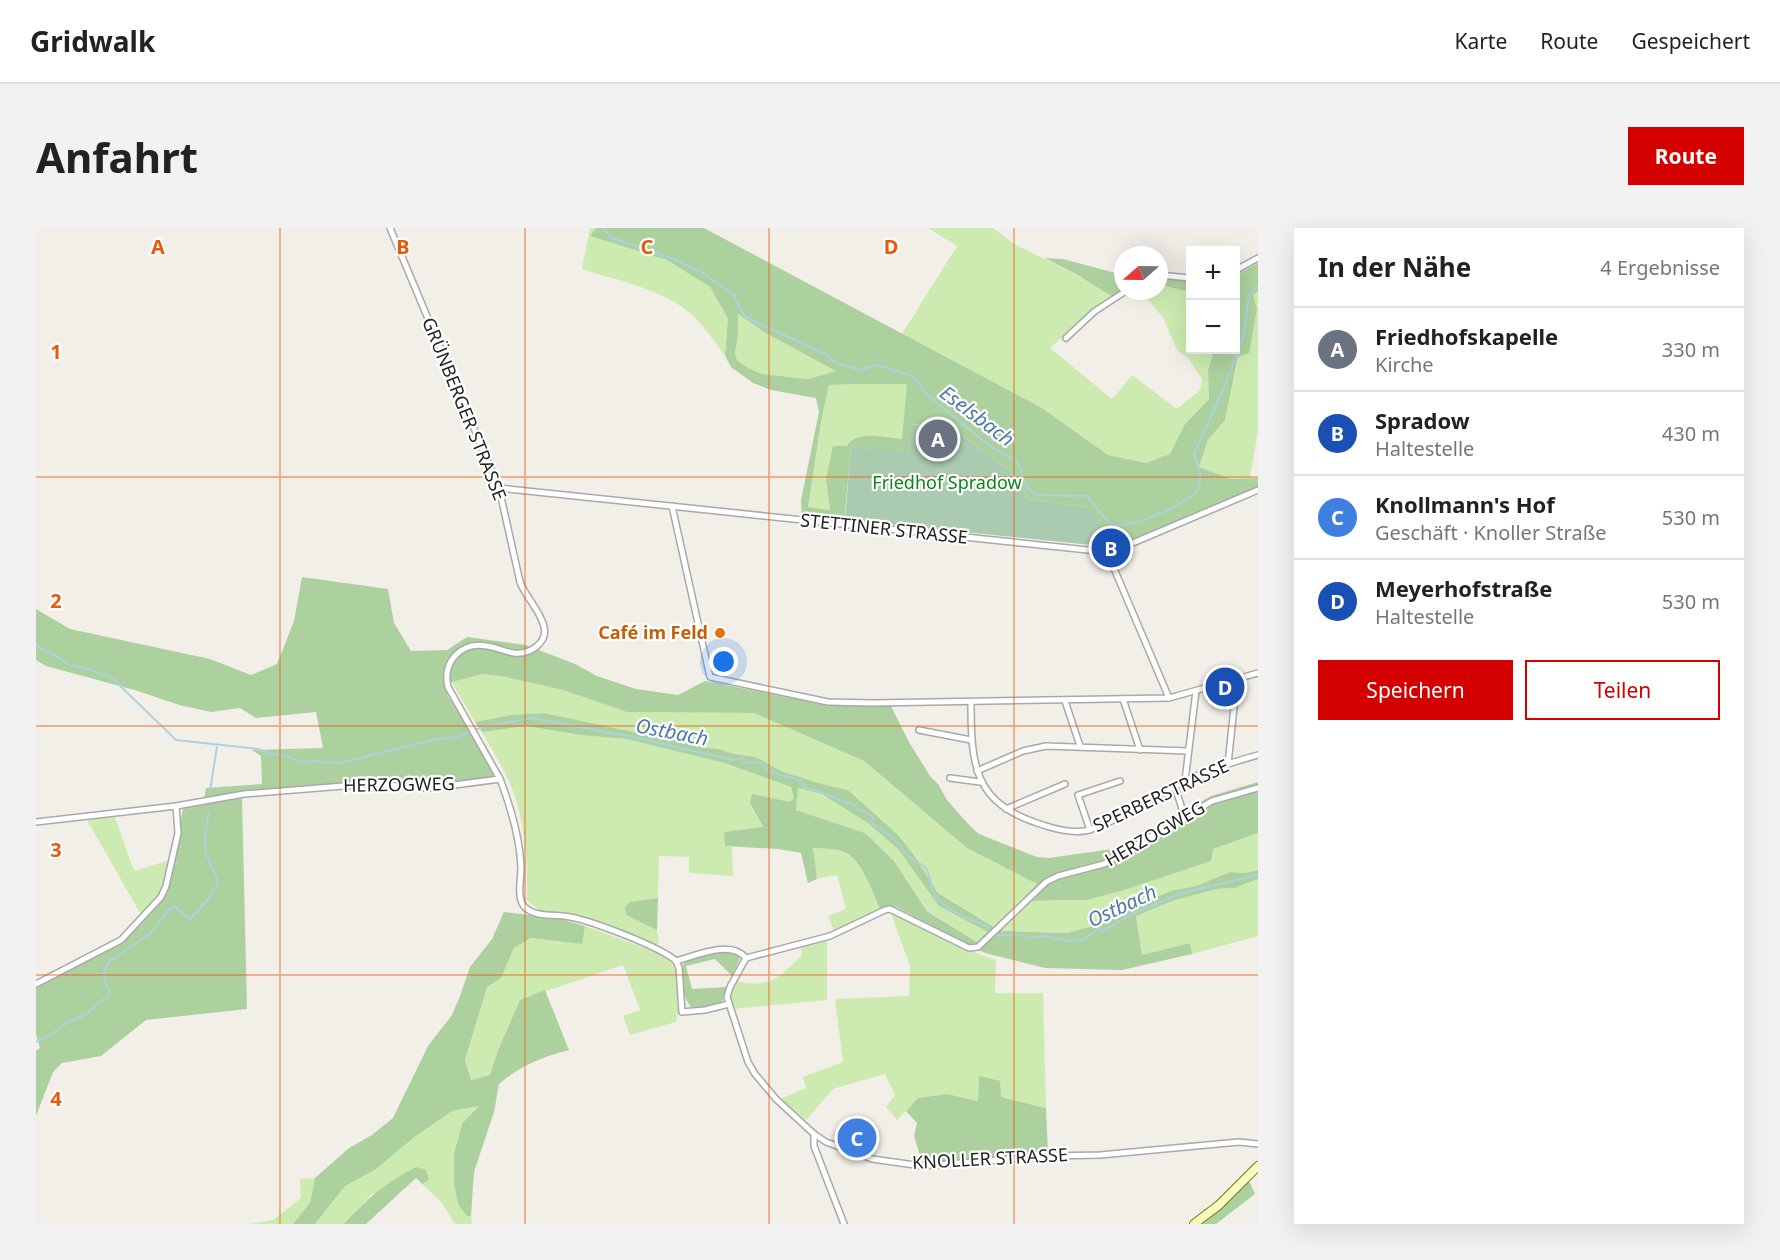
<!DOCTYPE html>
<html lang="de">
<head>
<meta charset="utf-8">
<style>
	:root { --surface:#fff; --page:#f2f2f2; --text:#222; --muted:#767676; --line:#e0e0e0; --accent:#d40000 }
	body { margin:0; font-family:"Noto Sans",sans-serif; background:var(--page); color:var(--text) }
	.controls { position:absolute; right:18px; top:18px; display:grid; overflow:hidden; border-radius:0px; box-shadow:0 6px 24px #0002 }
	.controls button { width:54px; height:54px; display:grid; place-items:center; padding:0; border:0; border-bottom:2px solid var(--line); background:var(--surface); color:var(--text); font:30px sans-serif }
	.compass { position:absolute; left:1078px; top:18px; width:54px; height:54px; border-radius:50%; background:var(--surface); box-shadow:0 6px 24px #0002; rotate:250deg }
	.you { position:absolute; left:688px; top:434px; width:21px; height:21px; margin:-15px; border:4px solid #fff; border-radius:50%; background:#1a73e8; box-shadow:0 0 0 9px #1a73e833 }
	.badge { display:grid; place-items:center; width:39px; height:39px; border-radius:50%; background:var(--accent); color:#fff; font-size:20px; font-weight:700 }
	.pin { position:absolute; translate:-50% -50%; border:3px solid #fff; box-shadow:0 2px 6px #0006 }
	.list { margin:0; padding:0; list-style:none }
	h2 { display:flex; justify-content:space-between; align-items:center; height:78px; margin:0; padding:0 24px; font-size:26px }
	h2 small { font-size:20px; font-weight:400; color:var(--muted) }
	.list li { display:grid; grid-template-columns:39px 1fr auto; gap:18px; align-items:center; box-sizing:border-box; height:84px; padding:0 24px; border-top:2px solid var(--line) }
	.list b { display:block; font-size:22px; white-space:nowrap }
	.list p { margin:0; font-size:20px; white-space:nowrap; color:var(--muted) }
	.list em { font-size:20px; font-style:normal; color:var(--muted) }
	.actions { display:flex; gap:12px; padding:18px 24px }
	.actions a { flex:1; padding:14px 0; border:2px solid var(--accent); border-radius:0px; text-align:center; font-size:21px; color:var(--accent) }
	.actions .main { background:var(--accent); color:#fff }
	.map { position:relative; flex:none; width:1222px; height:996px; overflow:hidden; border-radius:0px }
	header { display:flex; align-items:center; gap:36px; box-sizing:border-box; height:84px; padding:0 30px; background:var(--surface); border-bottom:2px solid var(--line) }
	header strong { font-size:28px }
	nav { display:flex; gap:33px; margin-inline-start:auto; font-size:21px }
	.intro { display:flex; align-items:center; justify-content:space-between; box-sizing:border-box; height:144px; padding:0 36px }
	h1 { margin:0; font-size:42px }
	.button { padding:15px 27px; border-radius:0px; background:var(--accent); color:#fff; font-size:21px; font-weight:700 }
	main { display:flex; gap:36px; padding:0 36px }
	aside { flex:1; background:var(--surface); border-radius:0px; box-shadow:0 6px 24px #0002 }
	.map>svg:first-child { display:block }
	.grass { fill:#cdebb0 }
	.forest { fill:#add19e; fill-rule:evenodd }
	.cemetery { fill:#aacbaf }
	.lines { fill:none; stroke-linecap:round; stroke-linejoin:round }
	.stream { stroke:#aad3df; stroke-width:2 }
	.street-casing { stroke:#a9a9a9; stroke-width:8 }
	.secondary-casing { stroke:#707d05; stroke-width:10 }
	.street { stroke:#fff; stroke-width:5 }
	.secondary { stroke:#f7fabf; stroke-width:8 }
	.grid { fill:none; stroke:#e8590c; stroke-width:1.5; stroke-opacity:0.55 }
	.food-dot { fill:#e8710a; stroke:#fff; stroke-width:2 }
	.labels { text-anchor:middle; stroke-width:4.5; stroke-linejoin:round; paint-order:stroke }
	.street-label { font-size:18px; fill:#222; stroke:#fff }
	.park-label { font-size:18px; fill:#0c8416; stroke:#fff }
	.food-label { font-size:18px; font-weight:bold; fill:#c56008; stroke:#fff; text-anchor:end }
	.water-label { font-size:20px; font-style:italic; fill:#4a7aab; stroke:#fff }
	.grid-label { font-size:20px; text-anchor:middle; font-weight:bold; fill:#e8590c; stroke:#fff; stroke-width:4.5; stroke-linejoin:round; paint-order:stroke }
</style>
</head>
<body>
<header>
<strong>Gridwalk</strong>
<nav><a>Karte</a><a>Route</a><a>Gespeichert</a></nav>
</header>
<div class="intro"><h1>Anfahrt</h1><a class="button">Route</a></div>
<main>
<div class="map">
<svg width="1222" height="996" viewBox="0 0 1222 996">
	<rect width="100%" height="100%" fill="#f2efe9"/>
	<g class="grass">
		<path d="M554,0H560L554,8L632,32L674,59L692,91L689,128C675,108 660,86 638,74C611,58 577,51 546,41Z"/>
		<path d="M892,0H957L980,17L1037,45L1077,69L1057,81L1014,120L1076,171L1096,147L1141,181L1164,162L1166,151L1153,131L1141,122L1128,91L1115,75L1104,66L1114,63H1123V60L1128,58L1154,64V122H1178L1172,142L1173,171L1149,196L1134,226L1110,235L1072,227L1006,180L866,106L921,18Z"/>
		<path d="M1222,63V203L1214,250L1195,251L1163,239L1172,212L1189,191L1217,66Z"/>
		<path d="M702,86L728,104L801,143L772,151L726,146L712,140L701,132L699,125L702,107Z"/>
		<path d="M823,156H872L867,211L825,208L812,218L790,252L794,282L772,279L785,194L793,157Z"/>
		<path d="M446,446L465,447L527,462L591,484L718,485L828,533L931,620L1001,656L986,672L1021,673L1051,672L1085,663L1177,621L1222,605V642L1209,645L1194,644L1160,658L1138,662L1099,677L1088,687L1053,699L1031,705L964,703L902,665L878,627L862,607L812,562L786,556L745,543L720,529L698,526L683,521L665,519L649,511L598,504L508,485L474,487L439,494L415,453Z"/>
		<path d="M490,498L544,507L591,511L688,535L755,559L759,570L754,574L714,576L727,600L688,604L689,618L696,619L697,648L653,645V629L623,628L622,670L594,674L608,695L621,702L623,715L619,718L550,690L503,682L491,672C492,633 489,590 473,553C465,536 455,520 446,504Z"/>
		<path d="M761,560L786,566L833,596L862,621L903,678L953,703L941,714L891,682L858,633L829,605L760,582Z"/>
		<path d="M79,589L98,643L137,631L129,666L108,692L51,592Z"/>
		<path d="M776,620C787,621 805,620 814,627C828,638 837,665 844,681L798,703L792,688L810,681L801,647L781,651Z"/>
		<path d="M1222,651V708L1156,726L1153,715L1106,728L1100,688L1136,673L1181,661L1199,660Z"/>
		<path d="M854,683L932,722L960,732L959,765H1007L1010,880L965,869L943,848L942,873L911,866L882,870L861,892L850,879L859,867L849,846L797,861L770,892L745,871L770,860L767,849L807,834L799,771L873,768L874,738Z"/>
		<path d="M549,698L630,728L640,741L642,785L640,794L594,807L587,788L604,782L587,737L484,772L462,822L454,847L435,852L429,832L451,758L465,750L478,720L495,710L545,716Z"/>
		<path d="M791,712V772L697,781L695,766L700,753C735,761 743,749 766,727L765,719Z"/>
		<path d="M445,877L431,988H435L436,996H419L406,975L386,956L393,952L390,942L335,967L308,996H279L309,958L339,942L377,909L416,883Z"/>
		<path d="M279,950L274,975L257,996H214L237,992L265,970L264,951Z"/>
	</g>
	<g class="forest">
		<path d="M560,0H668L1006,180L1072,227L1110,235L1134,226L1149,196L1173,171L1172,142L1178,122H1200V47L1222,35V63L1217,67L1221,81L1213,125L1202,129L1189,192L1172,212L1163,239L1195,251L1222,250V261L1089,316L1073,320L1055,318H1075L1050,279L992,271L974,243L916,200L876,196L873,225L815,219L808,297L766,293L765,272L783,184L780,170L735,162L717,155L695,139L689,128L692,91L674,59L631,32L554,8ZM702,86L728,104L800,143L772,151L726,146L712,140L701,132L699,125L702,107ZM823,156H871L866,211C850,210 820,201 811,218H797L790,252L794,282L772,279L785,194L793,157Z"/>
		<path d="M1008,30L1027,31L1087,47V62L1077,69L1038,45Z"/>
		<path d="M1123,49L1154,53V64L1129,58L1123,60Z"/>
		<path d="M266,349L352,361L358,395L375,423L411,422L431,409L490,417L539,436L561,448L600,461L642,467L669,453L791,477L855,478L873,514L894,548L902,556L911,572L933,597L943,606L1001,629L1013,630L1076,621L1100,611L1175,568L1222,554V605L1177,621L1175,633L1085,663L1051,672L985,673L1001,656L931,620L828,533L718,485L591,484L527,462L465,448L446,446L408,456L412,468L438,509L459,547L457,556L389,564L332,558L227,567L206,570L211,781L110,792L65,828L26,835L17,844L0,888V823L4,820L0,807V759L82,716L106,693L129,666L148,577L168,570L170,560L226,556L225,528L216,522L287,520L280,484L220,490L204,480L175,484L143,477L102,463L10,438L0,432V381L34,401L174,431L215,447L241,436L258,393Z"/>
		<path d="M508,485L598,504L649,511L665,519L683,521L698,526L720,529L745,543L786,556L812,562L862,607L878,627L902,665L964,703L1031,705L1053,699L1088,687L1099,677L1138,662L1160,658L1194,644L1209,645L1222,642V651L1199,660L1181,661L1136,673L1100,688L1106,727L1154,715L1156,726L1086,742L1009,740L949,725L860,679L851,678L844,681C837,665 828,639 814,627C805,620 788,621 777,620L781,651L772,655L765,625L742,621L689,618L688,604L727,599L714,575L716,566L754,574L758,570L755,559L688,535L591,511L544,507L490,498L446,504L439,494L474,487ZM762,560L786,566L833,596L862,621L903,678L952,704L941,714L891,683L858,633L829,605L760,582Z"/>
		<path d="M622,670L621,702L590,687L589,679L594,674Z"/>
		<path d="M468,684L521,690L549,698L546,716L495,710L478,720L465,750L451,759L429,832L435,852L454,847L462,822L484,772L509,762L533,822C506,829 484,838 463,856L458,884L438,944L435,988H431L422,976L418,955V926L426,896L443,878L416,883L377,910L339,942L309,958L279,996H257L274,975L279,950L313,920L336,907L357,890L392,818L416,787L424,768L434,739L456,711Z"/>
		<path d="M679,724L700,726L704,730L696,748L679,731L650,738L656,761L691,759L686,774L669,780H656C646,770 642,744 649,732Z"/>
		<path d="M943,848L964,853L965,869L1010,880L1012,925L886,935L878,908L881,895L870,883L882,870L911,866L942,873Z"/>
		<path d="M380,939L390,942L393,952L386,956L380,950L330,996H308C333,969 348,956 380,939Z"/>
		<path d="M1213,953L1219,966L1180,996H1167Z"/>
	</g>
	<path class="cemetery" d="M875,196L916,200L974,243L992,271L1050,279L1064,296L1075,319L809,292L815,219L873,224Z"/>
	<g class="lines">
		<g class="stream">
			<path d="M567,0L576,10L638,31L667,45L697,66L705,83L711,90L791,127L798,134L824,142L841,137L879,149L889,165L951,216L981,234L991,259L1000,267L1051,268C1058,276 1067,291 1076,296C1091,303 1152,276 1161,262C1168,251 1162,238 1158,226L1187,162L1208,107L1213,66L1222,58"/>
			<path d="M0,415L5,421L19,427L33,437L54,441L76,450L140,512L222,521L235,526L255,529L263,534L280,533L304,535L401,511L421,509L447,499L495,490L597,509L697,532L707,530L710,534L725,535L732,543L766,553L767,559C786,563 802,572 821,578L823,583H828L837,589L836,596C858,605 861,618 877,632C881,635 887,636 889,639C899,652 888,660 907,676C920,686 933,691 948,697C953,699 957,706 963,707C974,709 981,703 990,710L1008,708L1033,713L1048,712L1061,701L1067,703L1096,686L1146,665L1222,647"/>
			<path d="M174,563L181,519"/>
			<path d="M0,814L10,810L31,795L53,785L55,781L74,766C68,753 64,745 74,733L115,705L133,681L139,679L152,690H155C162,683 178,665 181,657C183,647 173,635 170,626C167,617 171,594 173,584"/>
		</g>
		<defs>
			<g id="street">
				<path d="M354,0L463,260L484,354C490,370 505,383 508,399C512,415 493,427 478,425C469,424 460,419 451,418C425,413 406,434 412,459L464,551"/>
				<path d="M1200,42L1222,30"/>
				<path d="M1123,47L1154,50"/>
				<path d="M1030,110L1059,83L1090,63"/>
				<path d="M463,260L1071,324L1085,320L1222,262"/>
				<path d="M636,278L674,449L792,474L837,475L1133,470L1222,445"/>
				<path d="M1071,324L1133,470"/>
				<path d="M1087,471L1104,522"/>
				<path d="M1029,473L1044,518"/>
				<path d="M935,474C935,539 938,576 1007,597C1022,602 1041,607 1056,601C1090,589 1118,569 1149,553C1173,541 1197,534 1222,527"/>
				<path d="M883,502L935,512"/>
				<path d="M1192,536L1201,451"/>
				<path d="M941,543L987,523L1010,518L1152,523"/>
				<path d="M914,550L944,554"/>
				<path d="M1149,553L1160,463"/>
				<path d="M1139,559L1149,590"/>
				<path d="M970,581L1029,556"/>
				<path d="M0,594L140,578L208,566L332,556L395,560L464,551C475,580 484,609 485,640C485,652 481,667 487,677C496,690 520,686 534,689C556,693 625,719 640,733C659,728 695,711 710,730"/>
				<path d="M1054,602L1042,567L1084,553"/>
				<path d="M710,730L694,759L691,769L712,834L719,846L740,871L778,906L790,914L836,931L886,938L1015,928L1064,927L1203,914L1222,916"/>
				<path d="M710,730L794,708L849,682L854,681L933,720L942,719L1010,654L1022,648L1068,636L1176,573L1222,560"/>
				<path d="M640,733L643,740L646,784L669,782L693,776"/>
				<path d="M0,756L85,712L125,669L130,658L142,605L140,578"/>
				<path d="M778,906V918L808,996"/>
			</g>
			<path id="secondary" d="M1158,996L1183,977L1222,938"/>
		</defs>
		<use href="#street" class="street-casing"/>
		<use href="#secondary" class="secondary-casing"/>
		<use href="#street" class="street"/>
		<use href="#secondary" class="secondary"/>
	</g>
	<path class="grid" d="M244,0V996M489,0V996M733,0V996M978,0V996M0,249H1222M0,498H1222M0,747H1222"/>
	<circle class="food-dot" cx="684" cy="405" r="6"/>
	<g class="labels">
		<g class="street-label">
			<text transform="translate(428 181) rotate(68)" y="6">GRÜNBERGER STRASSE</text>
			<text transform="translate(848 301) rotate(6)" y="6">STETTINER STRASSE</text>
			<text transform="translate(363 557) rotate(-1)" y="6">HERZOGWEG</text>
			<text transform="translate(1125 568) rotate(-25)" y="6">SPERBERSTRASSE</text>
			<text transform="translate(1119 606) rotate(-30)" y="6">HERZOGWEG</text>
			<text transform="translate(954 931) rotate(-3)" y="6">KNOLLER STRASSE</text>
		</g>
		<g class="park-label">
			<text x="911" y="261">Friedhof Spradow</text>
		</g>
		<g class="food-label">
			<text x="672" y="411">Café im Feld</text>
		</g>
		<g class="water-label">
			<text transform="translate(941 188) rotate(37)" y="7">Eselsbach</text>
			<text transform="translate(636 504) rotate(11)" y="7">Ostbach</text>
			<text transform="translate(1086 678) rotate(-25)" y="7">Ostbach</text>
		</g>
	</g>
	<g class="grid-label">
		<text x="122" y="26">A</text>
		<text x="367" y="26">B</text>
		<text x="611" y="26">C</text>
		<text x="855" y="26">D</text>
		<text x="20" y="131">1</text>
		<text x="20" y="380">2</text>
		<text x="20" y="629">3</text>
		<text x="20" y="878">4</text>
	</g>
</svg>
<div class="controls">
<button>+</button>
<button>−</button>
</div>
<svg class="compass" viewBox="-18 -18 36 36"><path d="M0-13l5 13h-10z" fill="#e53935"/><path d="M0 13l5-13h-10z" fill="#767676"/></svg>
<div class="you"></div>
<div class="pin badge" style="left:902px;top:211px;background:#6b7280">A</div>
<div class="pin badge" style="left:1075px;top:320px;background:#1a4fb4">B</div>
<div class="pin badge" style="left:821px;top:910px;background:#3f7fe0">C</div>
<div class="pin badge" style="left:1189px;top:459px;background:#1a4fb4">D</div>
</div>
<aside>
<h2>In der Nähe<small>4 Ergebnisse</small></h2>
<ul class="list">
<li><span class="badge" style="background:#6b7280">A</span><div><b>Friedhofskapelle</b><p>Kirche</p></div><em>330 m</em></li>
<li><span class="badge" style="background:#1a4fb4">B</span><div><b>Spradow</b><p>Haltestelle</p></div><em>430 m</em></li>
<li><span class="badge" style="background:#3f7fe0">C</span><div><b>Knollmann's Hof</b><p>Geschäft · Knoller Straße</p></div><em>530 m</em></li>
<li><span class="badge" style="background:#1a4fb4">D</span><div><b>Meyerhofstraße</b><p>Haltestelle</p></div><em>530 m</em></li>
</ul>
<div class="actions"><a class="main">Speichern</a><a>Teilen</a></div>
</aside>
</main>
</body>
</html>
